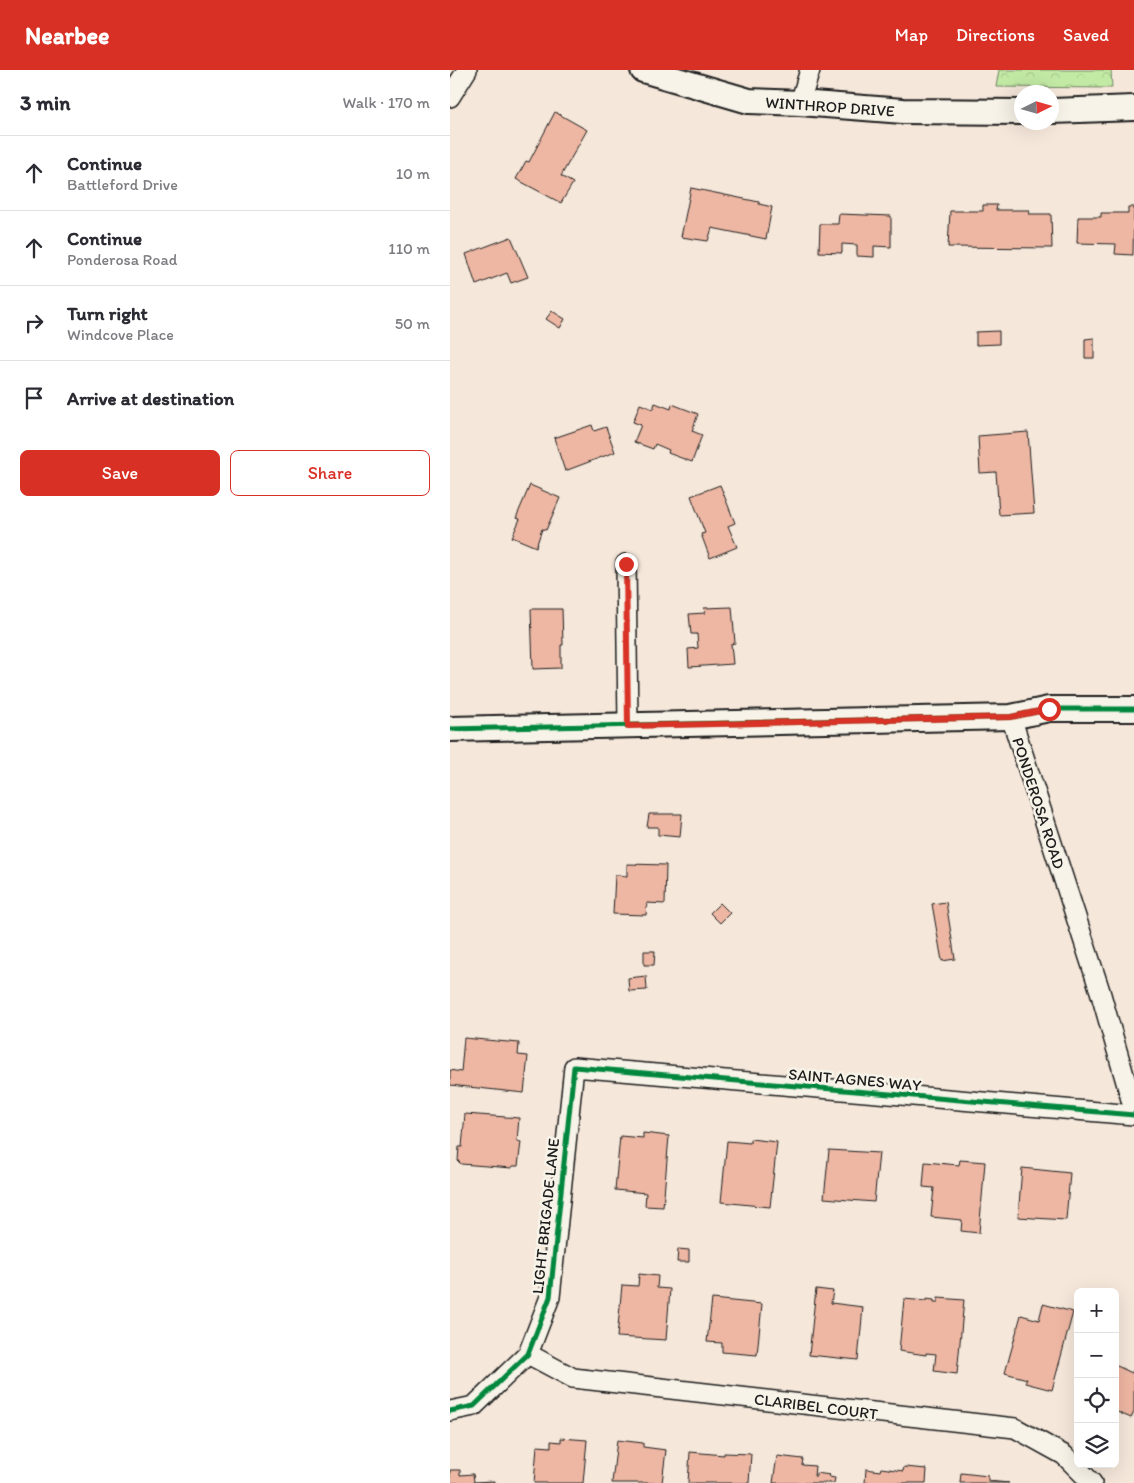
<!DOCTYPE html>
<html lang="en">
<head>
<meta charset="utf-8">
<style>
	:root { --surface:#fff; --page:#f2f2f3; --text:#2b2b33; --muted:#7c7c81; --line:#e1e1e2; --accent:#d93025 }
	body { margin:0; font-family:Itim,sans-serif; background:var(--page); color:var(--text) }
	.controls { position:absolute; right:15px; bottom:15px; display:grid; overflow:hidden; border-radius:8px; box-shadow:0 5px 20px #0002 }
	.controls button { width:45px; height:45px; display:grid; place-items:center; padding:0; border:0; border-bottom:1px solid var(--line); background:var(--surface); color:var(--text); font:25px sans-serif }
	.compass { position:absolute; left:564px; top:15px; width:45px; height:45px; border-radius:50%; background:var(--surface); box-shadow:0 5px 20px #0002; rotate:85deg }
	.stop { position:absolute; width:15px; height:15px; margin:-11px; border:4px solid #d93025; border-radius:50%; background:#fff }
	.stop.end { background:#d93025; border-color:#fff; box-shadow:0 1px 5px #0008 }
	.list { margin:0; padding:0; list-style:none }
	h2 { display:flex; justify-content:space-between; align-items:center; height:65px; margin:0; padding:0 20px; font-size:21px }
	h2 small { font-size:16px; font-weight:400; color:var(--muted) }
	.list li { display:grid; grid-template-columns:32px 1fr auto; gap:15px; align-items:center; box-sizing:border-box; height:75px; padding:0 20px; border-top:1px solid var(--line) }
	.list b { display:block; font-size:19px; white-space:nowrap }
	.list p { margin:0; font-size:16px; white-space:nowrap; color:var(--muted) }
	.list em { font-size:16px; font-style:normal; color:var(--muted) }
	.actions { display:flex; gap:10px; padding:15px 20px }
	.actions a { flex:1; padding:11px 0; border:1px solid var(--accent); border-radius:8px; text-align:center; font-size:18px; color:var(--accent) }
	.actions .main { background:var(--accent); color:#fff }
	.icon { flex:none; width:28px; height:28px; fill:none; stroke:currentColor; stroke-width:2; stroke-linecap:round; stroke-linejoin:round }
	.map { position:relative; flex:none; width:684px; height:1413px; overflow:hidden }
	header { display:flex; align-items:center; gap:30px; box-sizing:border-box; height:70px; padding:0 25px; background:var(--accent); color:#fff }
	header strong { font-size:24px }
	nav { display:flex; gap:28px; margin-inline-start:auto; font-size:18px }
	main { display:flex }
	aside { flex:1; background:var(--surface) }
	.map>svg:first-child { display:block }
	.forest { fill:url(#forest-crowns); stroke:#6f8360 }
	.building { fill:#eeb7a3; stroke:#1c1c1c }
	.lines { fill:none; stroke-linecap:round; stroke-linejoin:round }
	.minor-casing { stroke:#1c1c1c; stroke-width:22 }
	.tertiary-casing { stroke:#1c1c1c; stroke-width:28 }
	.minor { stroke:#f7f3e8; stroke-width:19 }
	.tertiary { stroke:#f7f3e8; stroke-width:24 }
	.cycleway-casing { stroke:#f7f3e8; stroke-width:8 }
	.cycleway { stroke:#00873e; stroke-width:5 }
	.route { stroke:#d93025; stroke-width:6 }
	.labels { text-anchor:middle; stroke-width:5; stroke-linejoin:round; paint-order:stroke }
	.street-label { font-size:16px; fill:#1c1c1c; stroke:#f7f3e8 }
</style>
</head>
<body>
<header>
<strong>Nearbee</strong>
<nav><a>Map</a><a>Directions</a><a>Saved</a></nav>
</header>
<main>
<aside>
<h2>3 min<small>Walk · 170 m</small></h2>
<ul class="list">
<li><svg class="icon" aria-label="ahead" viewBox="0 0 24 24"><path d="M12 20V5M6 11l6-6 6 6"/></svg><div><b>Continue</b><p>Battleford Drive</p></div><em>10 m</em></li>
<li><svg class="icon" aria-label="ahead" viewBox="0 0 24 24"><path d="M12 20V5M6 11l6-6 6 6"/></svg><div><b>Continue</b><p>Ponderosa Road</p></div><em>110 m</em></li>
<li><svg class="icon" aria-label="right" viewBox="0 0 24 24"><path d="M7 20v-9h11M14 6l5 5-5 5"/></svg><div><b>Turn right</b><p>Windcove Place</p></div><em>50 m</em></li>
<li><svg class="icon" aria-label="arrive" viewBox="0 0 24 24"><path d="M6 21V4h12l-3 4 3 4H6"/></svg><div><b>Arrive at destination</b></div></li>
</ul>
<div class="actions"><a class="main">Save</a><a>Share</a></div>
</aside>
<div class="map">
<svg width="684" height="1413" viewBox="0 0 684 1413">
	<defs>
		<pattern id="forest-crowns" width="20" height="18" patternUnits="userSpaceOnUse" patternTransform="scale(1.25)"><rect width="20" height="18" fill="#c2eaa5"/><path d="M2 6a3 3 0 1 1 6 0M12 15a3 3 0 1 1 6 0" fill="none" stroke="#a6c88d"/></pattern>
	</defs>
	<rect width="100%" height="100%" fill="#f5e7da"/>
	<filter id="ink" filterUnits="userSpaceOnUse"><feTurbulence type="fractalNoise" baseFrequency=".02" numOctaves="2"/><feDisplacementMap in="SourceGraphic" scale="10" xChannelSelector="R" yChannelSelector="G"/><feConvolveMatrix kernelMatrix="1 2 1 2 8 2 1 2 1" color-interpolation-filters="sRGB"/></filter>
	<g filter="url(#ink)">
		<path class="forest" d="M549,0H661L662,18L546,17Z"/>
		<g class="building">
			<path d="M105,42L137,60L111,106L123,113L111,133L66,109L76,91L79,92Z"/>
			<path d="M241,118L309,132V134L322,137L316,169L262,158L258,171L231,167Z"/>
			<path d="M533,135H547L546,140H580L579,144H601L602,178L498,177L500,141H533Z"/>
			<path d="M678,137H684L683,185L665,184L666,174L627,173L628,147H651V143H678Z"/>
			<path d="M389,144L441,146V177L424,176V187L407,186V175L392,174V183L369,182L370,154H388Z"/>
			<path d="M61,167L78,207L61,213L57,203L26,215L16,184Z"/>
			<path d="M102,241L115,249L110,258L96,249Z"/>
			<path d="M549,261V274L526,275V262Z"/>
			<path d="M644,268V288H635V269Z"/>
			<path d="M205,333L221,339L222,334L248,344L242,361L252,365L242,392L218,383L219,380L205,374L203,379L184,372L191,355L183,352L190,334L203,339Z"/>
			<path d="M142,355L144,361L156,357L165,382L115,401L104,368Z"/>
			<path d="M578,362L584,443L549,445L546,402L530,403L528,366Z"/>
			<path d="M80,415L110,428L96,460L92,459L86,477L62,467L70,449L66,448Z"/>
			<path d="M270,415L285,453L278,456L287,477L260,488L251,464L255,463L241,426Z"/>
			<path d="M282,537L285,573L281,574L283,594L239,597L238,579L248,578L247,564H241L239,544L255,543L254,538Z"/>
			<path d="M81,539H112L113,575H111V598L83,599Z"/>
			<path d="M199,744H232L230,767L208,765V757H197Z"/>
			<path d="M177,794L216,795L215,834L197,833L196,845L163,844L165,805L177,806Z"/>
			<path d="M496,832L505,889L492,891L482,834Z"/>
			<path d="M270,833L280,843L270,853L260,843Z"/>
			<path d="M194,881H205L204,895H194Z"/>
			<path d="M196,906L197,920L179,921L178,908Z"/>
			<path d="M14,968L69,973L68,985L78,986L74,1023L0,1015V1000L11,1002Z"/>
			<path d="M15,1044L69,1048L67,1071L71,1072L68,1096H62V1098L11,1094L8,1091L9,1077H12Z"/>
			<path d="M193,1063L219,1066L213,1137L195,1136L196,1123L165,1120L170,1066L193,1068Z"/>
			<path d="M300,1069L327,1072L320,1137L271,1132L277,1071L300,1073Z"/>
			<path d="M379,1080L429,1083L424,1132L374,1128Z"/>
			<path d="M510,1090L535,1092L529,1163L511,1161L512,1150L481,1147L484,1118L473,1117L475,1092L509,1095Z"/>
			<path d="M572,1098L620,1103L616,1150L568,1147Z"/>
			<path d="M228,1179L239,1180V1192H227Z"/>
			<path d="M189,1204L208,1206L207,1218L220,1219L216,1270L167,1267L172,1215L188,1216Z"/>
			<path d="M366,1219L383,1221L381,1233L413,1237L408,1290L359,1285Z"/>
			<path d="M488,1228L514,1230L507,1304L484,1301L486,1284L476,1283V1285L449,1281L454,1229L476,1231V1229L484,1230V1232H488Z"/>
			<path d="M262,1229L312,1234L307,1285L272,1282V1273L257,1272Z"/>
			<path d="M593,1234L623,1242L602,1320L575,1313L577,1309L555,1303L571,1245L589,1250Z"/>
			<path d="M665,1295L682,1303L684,1298V1342L681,1348L665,1341Z"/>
			<path d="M111,1368L137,1370L133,1413H84L87,1376L101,1377V1371L111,1372Z"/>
			<path d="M167,1370L193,1373V1377L216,1380L212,1413H162Z"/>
			<path d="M240,1382L274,1385V1383L301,1384L299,1413H238Z"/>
			<path d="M327,1386L353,1389L352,1395L365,1396L364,1406H366V1403L380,1405L379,1407L385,1408L384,1413H323Z"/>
			<path d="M454,1397L477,1399L476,1413H415L416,1399L430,1401L431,1398L453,1401Z"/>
			<path d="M0,1400H10V1405L23,1404L24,1412L44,1411V1413H0Z"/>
			<path d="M511,1403L538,1406V1411L559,1413H510Z"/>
		</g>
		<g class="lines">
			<defs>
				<g id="minor">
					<path d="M0,27L17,0"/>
					<path d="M350,33L360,0"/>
					<path d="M176,494L178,656"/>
					<path d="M561,647L650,921L684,1040"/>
					<path d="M78,1284L123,1308L565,1358L614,1385L642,1413"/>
					<path d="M0,1341L24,1336L78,1284L100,1227L124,997L684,1045"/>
				</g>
				<g id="tertiary">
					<path d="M193,0L299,31L350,33L453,41L572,42"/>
					<path d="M602,41L684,38"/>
					<path d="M0,659L561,647L599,639H684"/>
				</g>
			</defs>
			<use href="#minor" class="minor-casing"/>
			<use href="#tertiary" class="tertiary-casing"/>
			<use href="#minor" class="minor"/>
			<use href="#tertiary" class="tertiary"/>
			<defs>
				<g id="cycleway">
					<path d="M0,659L561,647L599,639H684"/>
					<path d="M0,1341L24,1336L78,1284L100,1227L124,997L684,1045"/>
				</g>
			</defs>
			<use href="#cycleway" class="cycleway-casing"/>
			<use href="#cycleway" class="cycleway"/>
		</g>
	</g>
	<g class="lines" filter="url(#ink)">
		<path class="route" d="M176,494L178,656L561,647L599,639"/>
	</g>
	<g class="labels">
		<g class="street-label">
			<text transform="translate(380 36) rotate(4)" y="6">WINTHROP DRIVE</text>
			<text transform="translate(589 733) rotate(72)" y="6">PONDEROSA ROAD</text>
			<text transform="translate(405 1009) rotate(5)" y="6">SAINT AGNES WAY</text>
			<text transform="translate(95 1146) rotate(-84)" y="6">LIGHT BRIGADE LANE</text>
			<text transform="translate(366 1336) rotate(7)" y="6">CLARIBEL COURT</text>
		</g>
	</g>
</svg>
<div class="controls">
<button>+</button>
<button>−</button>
<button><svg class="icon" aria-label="locate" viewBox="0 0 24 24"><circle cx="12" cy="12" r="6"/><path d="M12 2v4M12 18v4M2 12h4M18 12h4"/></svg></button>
<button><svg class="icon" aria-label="layers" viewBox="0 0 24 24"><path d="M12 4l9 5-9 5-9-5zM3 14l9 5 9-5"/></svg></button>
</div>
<svg class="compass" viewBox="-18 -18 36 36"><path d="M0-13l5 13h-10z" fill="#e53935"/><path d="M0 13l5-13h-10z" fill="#7c7c81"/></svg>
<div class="stop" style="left:599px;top:639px"></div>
<div class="stop end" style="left:176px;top:494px"></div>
</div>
</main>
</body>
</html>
